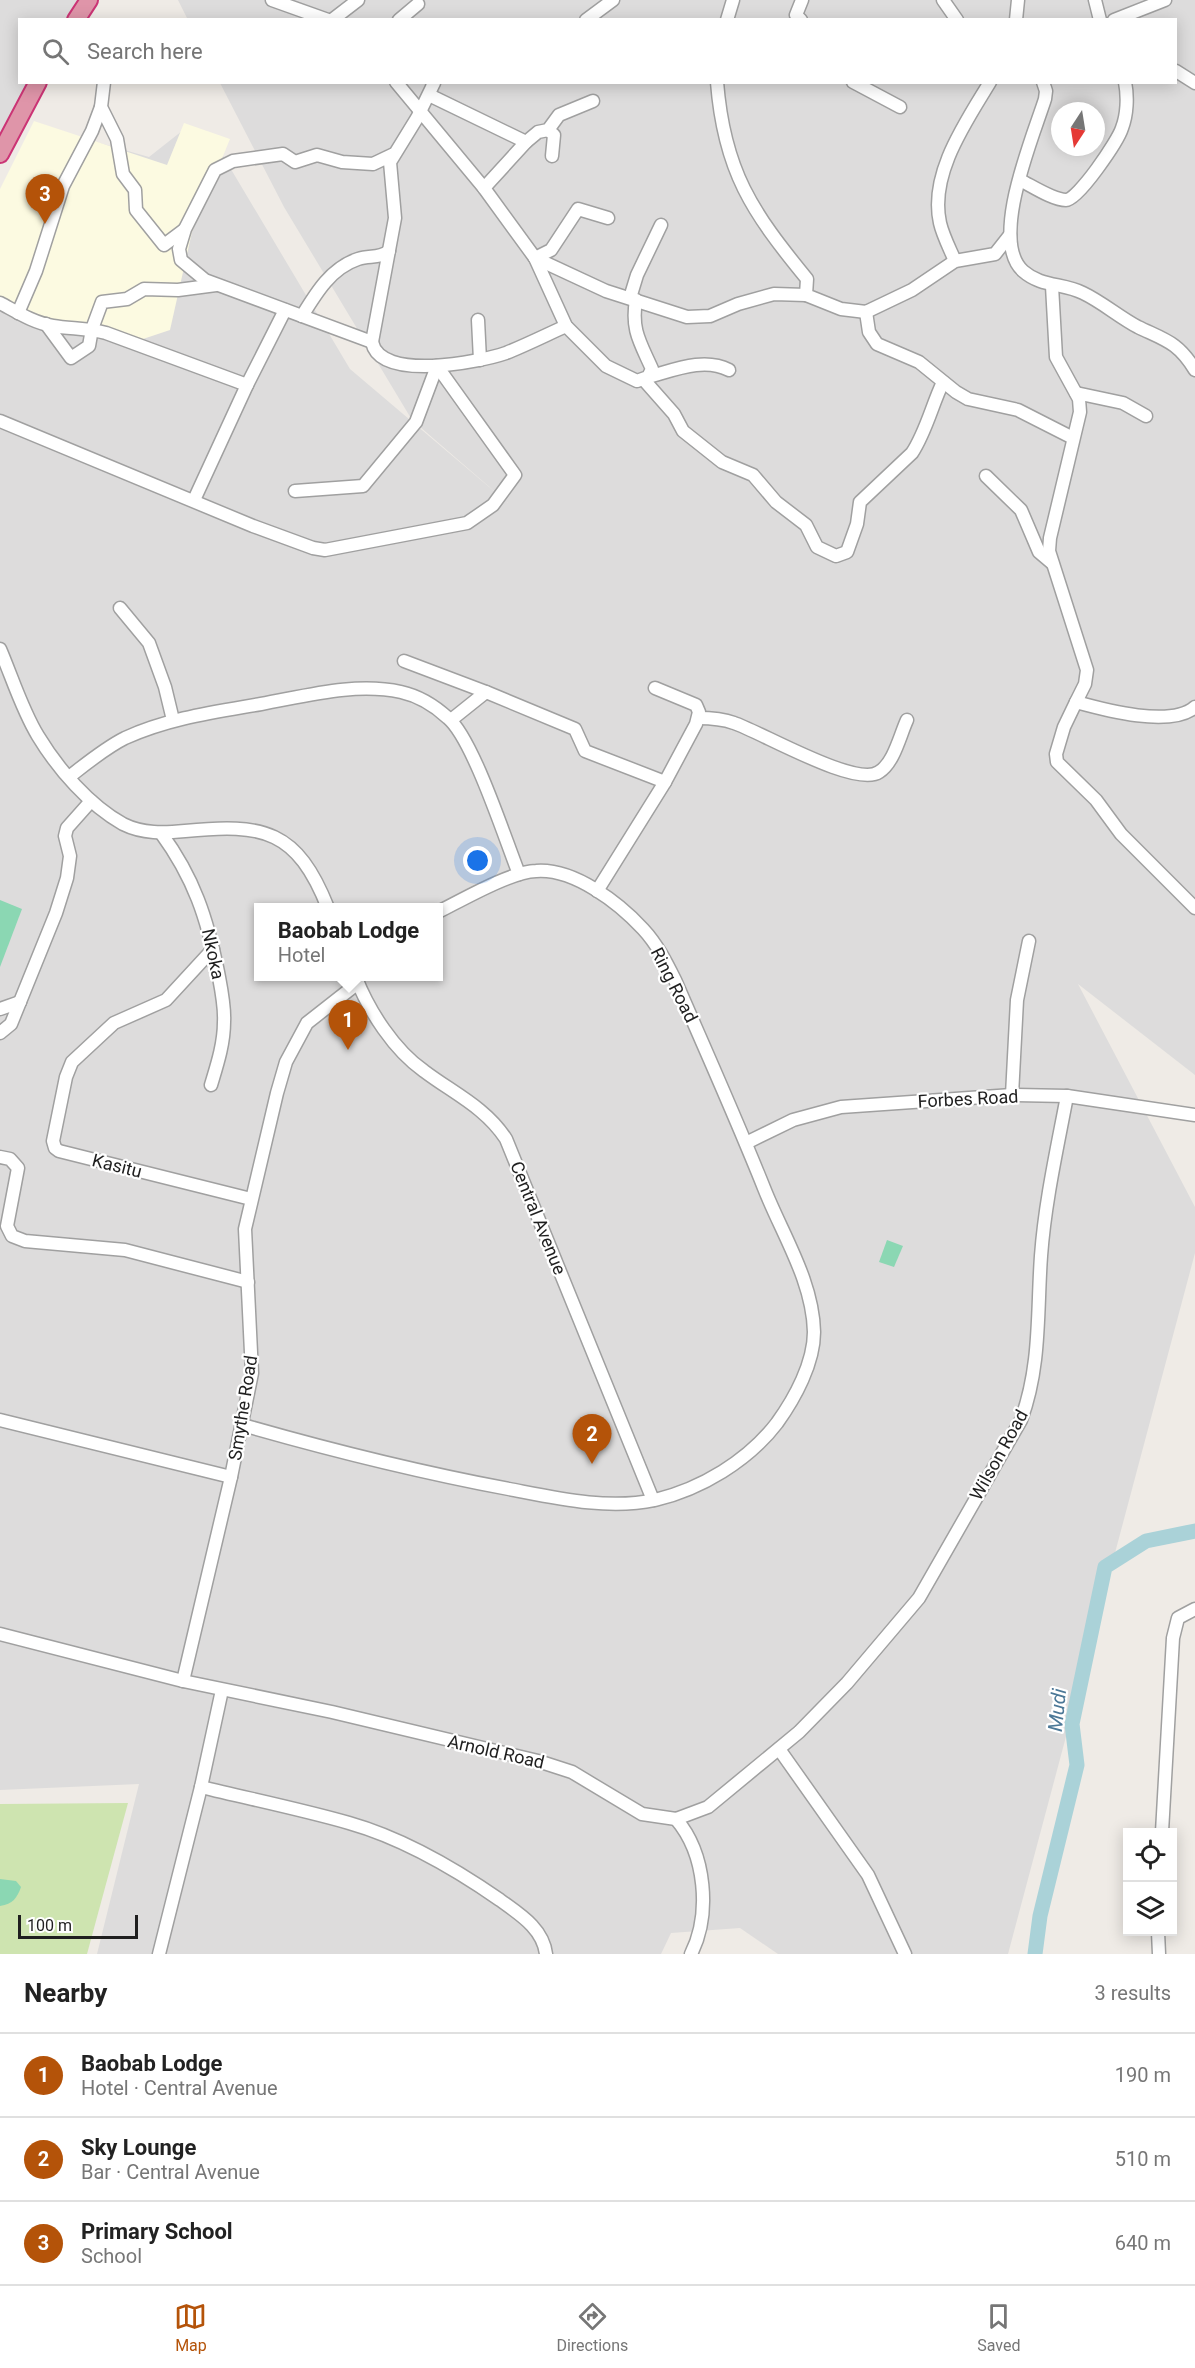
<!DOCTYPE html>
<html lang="en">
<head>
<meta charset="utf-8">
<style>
	:root { --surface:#fff; --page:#f6f6f6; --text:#222; --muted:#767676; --line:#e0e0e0; --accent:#b45309 }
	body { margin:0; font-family:Roboto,sans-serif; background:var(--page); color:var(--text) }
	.controls { position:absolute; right:18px; bottom:18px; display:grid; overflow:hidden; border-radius:0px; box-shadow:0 3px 15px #0003 }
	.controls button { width:54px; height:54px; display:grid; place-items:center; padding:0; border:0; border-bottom:2px solid var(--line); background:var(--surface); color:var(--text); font:30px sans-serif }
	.compass { position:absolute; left:1051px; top:102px; width:54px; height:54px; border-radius:50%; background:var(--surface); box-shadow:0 3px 15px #0003; rotate:192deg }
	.scale { position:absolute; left:18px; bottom:15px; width:120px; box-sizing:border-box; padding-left:6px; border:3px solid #1f1f1f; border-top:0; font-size:16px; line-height:21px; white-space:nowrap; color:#1f1f1f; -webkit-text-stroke:4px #fff; paint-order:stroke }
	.you { position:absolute; left:478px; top:861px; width:21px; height:21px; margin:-15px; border:4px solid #fff; border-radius:50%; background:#1a73e8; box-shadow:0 0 0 9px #1a73e833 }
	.badge { display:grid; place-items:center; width:39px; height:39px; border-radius:50%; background:var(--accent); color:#fff; font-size:20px; font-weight:700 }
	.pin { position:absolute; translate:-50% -50px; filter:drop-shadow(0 2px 3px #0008) }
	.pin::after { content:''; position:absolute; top:32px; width:21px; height:18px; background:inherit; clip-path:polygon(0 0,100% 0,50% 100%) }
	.popup { position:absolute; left:254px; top:903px; width:189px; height:78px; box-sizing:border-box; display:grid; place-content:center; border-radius:0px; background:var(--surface); filter:drop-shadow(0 2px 4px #0005); font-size:20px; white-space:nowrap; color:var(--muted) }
	.popup b { font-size:22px; color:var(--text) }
	.popup::after { content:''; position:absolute; left:50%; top:100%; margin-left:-12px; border:12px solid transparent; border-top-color:var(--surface) }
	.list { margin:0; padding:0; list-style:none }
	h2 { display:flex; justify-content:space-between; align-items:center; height:78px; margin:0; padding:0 24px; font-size:26px }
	h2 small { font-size:20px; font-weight:400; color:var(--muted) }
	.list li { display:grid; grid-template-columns:39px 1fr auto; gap:18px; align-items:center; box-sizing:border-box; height:84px; padding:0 24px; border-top:2px solid var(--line) }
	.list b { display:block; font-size:22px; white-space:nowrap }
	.list p { margin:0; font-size:20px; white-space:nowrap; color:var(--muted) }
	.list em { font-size:20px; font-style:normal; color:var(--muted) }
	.icon { flex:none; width:33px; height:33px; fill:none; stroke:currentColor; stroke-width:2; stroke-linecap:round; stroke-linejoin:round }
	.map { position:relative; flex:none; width:1195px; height:1954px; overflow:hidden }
	.search { position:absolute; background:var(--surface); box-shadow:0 3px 15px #0003; left:18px; right:18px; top:18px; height:66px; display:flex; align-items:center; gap:15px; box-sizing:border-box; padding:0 21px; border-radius:0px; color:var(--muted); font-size:22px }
	.sheet { height:330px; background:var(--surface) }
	nav { display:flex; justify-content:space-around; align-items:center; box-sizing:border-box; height:84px; border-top:2px solid var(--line); background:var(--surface); font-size:16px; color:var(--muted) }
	nav a { display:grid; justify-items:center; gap:3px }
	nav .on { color:var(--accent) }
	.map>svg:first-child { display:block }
	.residential { fill:#dddcdc; fill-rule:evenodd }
	.education { fill:#fcfae1 }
	.grass { fill:#cee4b0 }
	.pitch { fill:#8bd7b3 }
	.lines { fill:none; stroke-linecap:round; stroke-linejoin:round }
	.river { stroke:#aad2d8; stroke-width:15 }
	.minor-casing { stroke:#a0a0a0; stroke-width:15 }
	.highway-casing { stroke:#cb3475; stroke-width:20 }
	.minor { stroke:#fff; stroke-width:12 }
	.highway { stroke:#df95a9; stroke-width:16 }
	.labels { text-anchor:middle; stroke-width:4.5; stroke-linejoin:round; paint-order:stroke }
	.street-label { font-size:18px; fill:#1f1f1f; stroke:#fff }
	.water-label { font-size:20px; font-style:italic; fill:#4c7897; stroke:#fff }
</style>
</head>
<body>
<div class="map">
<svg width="1195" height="1954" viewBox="0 0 1195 1954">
	<rect width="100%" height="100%" fill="#efebe6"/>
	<g class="residential">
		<path d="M0,0H81L68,19L20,20V82L30,83L0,135Z"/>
		<path d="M178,0H1195V1075L1078,984L1195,1207V1253L1008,1954H778L740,1928L671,1933L661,1954H97L139,1784L0,1790V222L43,127L149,157L182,131L210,134L350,369L508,503L412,420L284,207L220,83L1176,82V20H188ZM1060,111H1096V147H1060ZM258,908H438V976H258Z"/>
	</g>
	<path class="education" d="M34,121L167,165L184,123L230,139L192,232L170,330L140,340L33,322L0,307V189Z"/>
	<path class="grass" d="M128,1803L87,1954H0V1804Z"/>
	<g class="pitch">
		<path d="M0,900L22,909L0,967Z"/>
		<path d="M887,1240L903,1246L894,1267L879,1262Z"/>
		<path d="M0,1879L16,1881L21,1887C17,1898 13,1904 0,1906Z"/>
	</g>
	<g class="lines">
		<path class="river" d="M1035,1954L1040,1916L1077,1765L1072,1724L1105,1567L1146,1541L1195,1531"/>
		<defs>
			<g id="minor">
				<path d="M272,0L328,20"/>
				<path d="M943,0L957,20"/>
				<path d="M1095,0L1100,20"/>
				<path d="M332,20L358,0"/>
				<path d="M399,20L418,4"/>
				<path d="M586,20L613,0"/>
				<path d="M727,20L733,0"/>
				<path d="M801,20L796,15L802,0"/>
				<path d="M1016,20L1018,0"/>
				<path d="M1114,20L1165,0"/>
				<path d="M1176,71L1195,83"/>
				<path d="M104,82L101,107L117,139L123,174L135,190L136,210L164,245L184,230"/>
				<path d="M396,82L484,188L535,258L566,326L606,366L637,381L648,377L652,369C640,342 631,330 636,300"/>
				<path d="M717,82C724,171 752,212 807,279L806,295L841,309L866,312L912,290L955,261L995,254L1010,235"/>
				<path d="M853,82L900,107"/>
				<path d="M1043,82L1046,91L1045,99C1033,137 989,240 1023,271C1041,287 1063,283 1083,293C1102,302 1119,317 1138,327C1165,340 1178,342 1195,370"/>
				<path d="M429,95L526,142L484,188"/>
				<path d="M548,130L554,135L552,156"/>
				<path d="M526,142L538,132L548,130L559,115L593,101"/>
				<path d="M394,154L373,164L342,162L317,155L295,162L283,154L233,161L215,170L185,229L179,249L181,260L205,280L372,342L395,218L390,162L417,118L434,83L432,82"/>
				<path d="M1020,180C1032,186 1053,200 1066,200C1078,200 1118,141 1122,128C1127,115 1128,97 1125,82"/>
				<path d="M535,258L606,291L687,317L710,316L738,304L774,294L806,295"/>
				<path d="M535,258L551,250L578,209L608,218"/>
				<path d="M955,261C950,249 943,236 940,223C929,174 966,122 990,82"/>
				<path d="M1052,286L1056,357L1079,399L1080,412L1050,538L1049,551L1087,670L1085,684L1076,702"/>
				<path d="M630,298L637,275L661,225"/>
				<path d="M0,303C17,312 34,323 53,326C71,329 88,328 106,333L247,385L285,310"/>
				<path d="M866,312L869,332L877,344L919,362L956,392L968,399L1018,410L1073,438"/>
				<path d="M18,313L36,271L63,186L92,131L101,107"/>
				<path d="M302,316C316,293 331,268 358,259C370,255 379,259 389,251"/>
				<path d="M478,320L480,360"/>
				<path d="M46,324L71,358L89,346L92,329L102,302L127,299L144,289L178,290L216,285"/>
				<path d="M372,342C380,382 480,362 506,353C526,345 546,335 566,326"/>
				<path d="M648,377C674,370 704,357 729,370"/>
				<path d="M644,380L674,414L683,431L722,462L753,475L776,502L806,525L817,547L836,556L847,552L857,524L860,502L912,453C926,432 932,405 943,382"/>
				<path d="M1076,393L1123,403L1146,416"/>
				<path d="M0,421L253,526L313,548L325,550L467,523L493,505L515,475L437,366"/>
				<path d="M986,476L1021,510L1039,552L1052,563"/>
				<path d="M295,491L363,486L416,422L437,366"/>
				<path d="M194,500L247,385"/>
				<path d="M120,608L149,643L165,687L173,720"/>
				<path d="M0,649C12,677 22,710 38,736C58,769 89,805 123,824C143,834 164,833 185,831C264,823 297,830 328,908"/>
				<path d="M404,661L486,692L451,720"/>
				<path d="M486,692L575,729L585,751L665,782"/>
				<path d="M1195,707C1171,728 1105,710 1076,702L1064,727L1056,754L1057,762L1096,800L1121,834L1195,908"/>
				<path d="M698,718C711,718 723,719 734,723C761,732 856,788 879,772C894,763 900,735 907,720"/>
				<path d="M69,777C87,763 105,748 125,738C169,718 215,712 261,704C306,696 355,682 401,692C419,696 435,706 448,718C473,739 505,839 519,874"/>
				<path d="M161,833C194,878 207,918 218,972C221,988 225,1006 224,1022C224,1044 217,1065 211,1085"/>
				<path d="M597,891L665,782L696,724L699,712L696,705L655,688"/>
				<path d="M213,949L166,1000L114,1023L72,1062L66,1077L53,1141L55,1148L59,1151L251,1199"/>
				<path d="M356,978C369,1011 394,1050 424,1071C453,1093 485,1107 506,1139L653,1500"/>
				<path d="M0,1009L20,1002"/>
				<path d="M0,1033L11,1024L56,913L67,878L70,856L65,836L67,828L91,801"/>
				<path d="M1012,1095L1017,1000L1029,941"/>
				<path d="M746,1143L793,1120L841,1107L1012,1095L1067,1096L1195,1115"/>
				<path d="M0,1157L10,1159L18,1168L7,1226L12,1236L25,1241L125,1250L248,1282"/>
				<path d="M0,1420L231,1477"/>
				<path d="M243,1425C330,1450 419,1472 509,1489C556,1498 607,1510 655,1500C701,1489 748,1461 777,1423C795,1398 814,1363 814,1332C813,1281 782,1234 764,1188C736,1118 705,1049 675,980C666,962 657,944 643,929C619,903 574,868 536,871C510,872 462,900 438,912"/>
				<path d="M0,1634L183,1681L332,1712L538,1761L572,1772L642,1814L676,1819L708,1807L799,1732L847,1683L919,1598L1021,1420C1041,1366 1037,1312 1041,1256C1045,1202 1057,1149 1067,1096"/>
				<path d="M183,1681L231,1477L252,1373L245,1229L277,1093L286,1062L307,1023L358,983"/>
				<path d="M779,1749L868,1875L905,1954"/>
				<path d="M201,1787C250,1799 300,1809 349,1823C402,1838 454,1868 500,1900C519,1914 543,1928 546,1954"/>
				<path d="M676,1819C706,1854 711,1914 691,1954"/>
				<path d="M1162,1832L1173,1638L1178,1618L1195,1609"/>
				<path d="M1158,1932L1159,1954"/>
				<path d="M159,1954L201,1787L222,1690"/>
			</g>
			<g id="highway">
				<path d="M76,20L89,0"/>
				<path d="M0,154L38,82"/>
			</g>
		</defs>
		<use href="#minor" class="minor-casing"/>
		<use href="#highway" class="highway-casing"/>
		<use href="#minor" class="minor"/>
		<use href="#highway" class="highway"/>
	</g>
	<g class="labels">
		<g class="street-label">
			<text transform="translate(213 954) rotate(78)" y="6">Nkoka</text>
			<text transform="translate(674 985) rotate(63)" y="6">Ring Road</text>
			<text transform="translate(968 1099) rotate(-3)" y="6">Forbes Road</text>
			<text transform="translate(117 1166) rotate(14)" y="6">Kasitu</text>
			<text transform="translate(538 1218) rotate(68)" y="6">Central Avenue</text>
			<text transform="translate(243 1408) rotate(-81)" y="6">Smythe Road</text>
			<text transform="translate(999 1455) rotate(-61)" y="6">Wilson Road</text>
			<text transform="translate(496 1752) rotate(13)" y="6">Arnold Road</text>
		</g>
		<g class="water-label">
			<text transform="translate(1057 1710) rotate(-84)" y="7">Mudi</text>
		</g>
	</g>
</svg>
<div class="controls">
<button><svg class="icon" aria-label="locate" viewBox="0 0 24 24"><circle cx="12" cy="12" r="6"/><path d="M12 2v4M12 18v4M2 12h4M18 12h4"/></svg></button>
<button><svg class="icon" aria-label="layers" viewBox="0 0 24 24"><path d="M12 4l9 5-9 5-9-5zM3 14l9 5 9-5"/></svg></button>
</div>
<svg class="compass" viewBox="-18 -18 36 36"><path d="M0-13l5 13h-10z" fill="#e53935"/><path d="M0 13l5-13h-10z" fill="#767676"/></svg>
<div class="scale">100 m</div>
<div class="you"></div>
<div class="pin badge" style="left:348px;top:1050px">1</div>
<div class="popup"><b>Baobab Lodge</b>Hotel</div>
<div class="pin badge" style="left:592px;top:1464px">2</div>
<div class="pin badge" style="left:45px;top:224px">3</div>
<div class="search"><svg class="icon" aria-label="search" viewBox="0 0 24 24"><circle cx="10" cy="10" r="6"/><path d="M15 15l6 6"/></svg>Search here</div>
</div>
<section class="sheet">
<h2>Nearby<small>3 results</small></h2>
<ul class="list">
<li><span class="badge">1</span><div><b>Baobab Lodge</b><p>Hotel · Central Avenue</p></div><em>190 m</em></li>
<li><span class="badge">2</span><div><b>Sky Lounge</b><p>Bar · Central Avenue</p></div><em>510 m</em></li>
<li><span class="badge">3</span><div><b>Primary School</b><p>School</p></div><em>640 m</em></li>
</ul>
</section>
<nav>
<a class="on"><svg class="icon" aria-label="map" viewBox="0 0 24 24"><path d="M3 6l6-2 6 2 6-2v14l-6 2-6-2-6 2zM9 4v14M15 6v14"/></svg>Map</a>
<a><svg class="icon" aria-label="directions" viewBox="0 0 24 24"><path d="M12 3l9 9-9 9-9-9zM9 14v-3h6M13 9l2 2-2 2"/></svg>Directions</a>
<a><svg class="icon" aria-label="saved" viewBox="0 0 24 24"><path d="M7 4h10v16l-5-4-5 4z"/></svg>Saved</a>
</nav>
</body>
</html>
